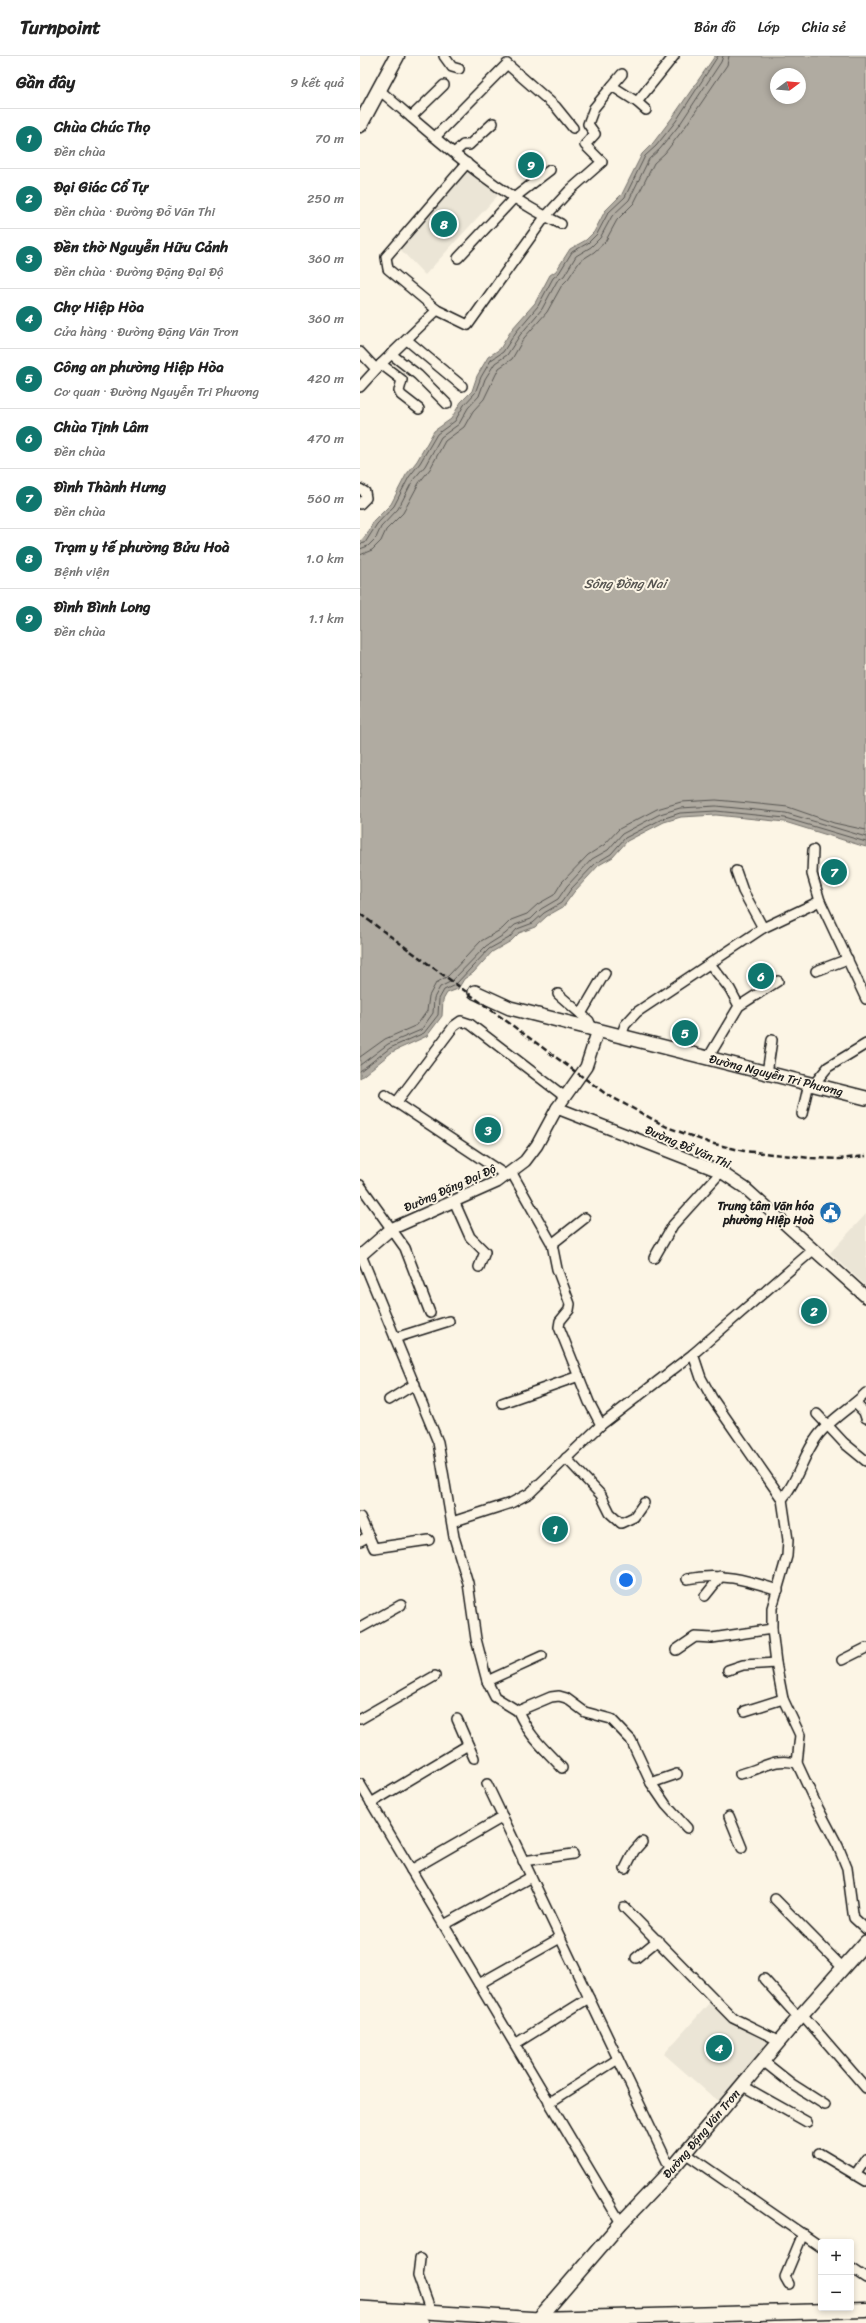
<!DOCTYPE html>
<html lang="vi">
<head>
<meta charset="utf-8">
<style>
	:root { --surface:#fff; --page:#f2f2f2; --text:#222; --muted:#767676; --line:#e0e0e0; --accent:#0f766e }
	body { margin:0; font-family:Sriracha,sans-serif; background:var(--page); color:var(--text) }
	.controls { position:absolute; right:12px; bottom:12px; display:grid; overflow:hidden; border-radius:4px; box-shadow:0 2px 6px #0003 }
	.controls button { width:36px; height:36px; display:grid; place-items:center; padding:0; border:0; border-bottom:1px solid var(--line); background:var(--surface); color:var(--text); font:20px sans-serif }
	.compass { position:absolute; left:410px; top:12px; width:36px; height:36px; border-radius:50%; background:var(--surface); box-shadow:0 2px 6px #0003; rotate:74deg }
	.you { position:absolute; left:266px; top:1524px; width:14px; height:14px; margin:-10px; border:3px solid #fff; border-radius:50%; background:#1a73e8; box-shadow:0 0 0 6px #1a73e833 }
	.badge { display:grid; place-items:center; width:26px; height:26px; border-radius:50%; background:var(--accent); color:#fff; font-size:13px; font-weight:700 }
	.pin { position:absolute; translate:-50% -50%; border:2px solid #fff; box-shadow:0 1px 4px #0006 }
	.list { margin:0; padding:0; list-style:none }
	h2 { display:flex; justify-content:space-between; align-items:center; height:52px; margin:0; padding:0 16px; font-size:17px }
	h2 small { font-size:13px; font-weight:400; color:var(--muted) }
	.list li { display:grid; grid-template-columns:26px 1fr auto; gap:12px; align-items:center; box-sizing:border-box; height:60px; padding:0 16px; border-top:1px solid var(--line) }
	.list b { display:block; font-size:15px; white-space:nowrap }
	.list p { margin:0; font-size:13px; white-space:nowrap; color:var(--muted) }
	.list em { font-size:13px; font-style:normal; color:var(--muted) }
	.map { position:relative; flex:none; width:506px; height:2267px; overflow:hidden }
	header { display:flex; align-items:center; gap:24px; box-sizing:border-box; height:56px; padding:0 20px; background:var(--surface); border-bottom:1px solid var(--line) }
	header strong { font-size:19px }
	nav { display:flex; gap:22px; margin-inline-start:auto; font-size:14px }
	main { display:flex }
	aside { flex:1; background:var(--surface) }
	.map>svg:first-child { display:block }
	.built { fill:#ebe5d6 }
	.water { fill:#b0aba1; stroke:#75726c; fill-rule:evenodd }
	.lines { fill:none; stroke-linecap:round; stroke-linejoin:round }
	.shore { stroke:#575551; stroke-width:1 }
	.minor-casing { stroke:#1c1c1c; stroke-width:12 }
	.tertiary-casing { stroke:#1c1c1c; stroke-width:14 }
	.secondary-casing { stroke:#1c1c1c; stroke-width:16 }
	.primary-casing { stroke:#1c1c1c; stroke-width:17 }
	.minor { stroke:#fcf5e5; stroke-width:9 }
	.tertiary { stroke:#fcf5e5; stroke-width:11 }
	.secondary { stroke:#fcf5e5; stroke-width:13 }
	.primary { stroke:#fcf5e5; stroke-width:14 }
	.rail { stroke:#1c1c1c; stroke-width:2.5; stroke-dasharray:6 3; stroke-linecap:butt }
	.labels { text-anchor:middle; stroke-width:4; stroke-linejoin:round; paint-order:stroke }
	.street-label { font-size:12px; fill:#1c1c1c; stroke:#fcf5e5 }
	.poi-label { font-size:12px; font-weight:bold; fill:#1c1c1c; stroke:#fcf5e5; text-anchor:end }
	.water-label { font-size:13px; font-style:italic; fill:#575551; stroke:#fcf5e5 }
</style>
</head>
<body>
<header>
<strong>Turnpoint</strong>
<nav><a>Bản đồ</a><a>Lớp</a><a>Chia sẻ</a></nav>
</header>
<main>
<aside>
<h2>Gần đây<small>9 kết quả</small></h2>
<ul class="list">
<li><span class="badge">1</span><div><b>Chùa Chúc Thọ</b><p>Đền chùa</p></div><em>70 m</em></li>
<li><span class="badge">2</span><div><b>Đại Giác Cổ Tự</b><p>Đền chùa · Đường Đỗ Văn Thi</p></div><em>250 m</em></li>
<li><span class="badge">3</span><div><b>Đền thờ Nguyễn Hữu Cảnh</b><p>Đền chùa · Đường Đặng Đại Độ</p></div><em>360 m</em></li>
<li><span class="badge">4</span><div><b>Chợ Hiệp Hòa</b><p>Cửa hàng · Đường Đặng Văn Trơn</p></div><em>360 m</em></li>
<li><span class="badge">5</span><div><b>Công an phường Hiệp Hòa</b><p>Cơ quan · Đường Nguyễn Tri Phương</p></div><em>420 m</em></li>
<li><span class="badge">6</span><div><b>Chùa Tịnh Lâm</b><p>Đền chùa</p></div><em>470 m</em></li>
<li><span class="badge">7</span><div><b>Đình Thành Hưng</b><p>Đền chùa</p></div><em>560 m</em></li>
<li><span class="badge">8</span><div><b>Trạm y tế phường Bửu Hoà</b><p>Bệnh viện</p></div><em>1.0 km</em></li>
<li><span class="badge">9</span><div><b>Đình Bình Long</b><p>Đền chùa</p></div><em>1.1 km</em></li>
</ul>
</aside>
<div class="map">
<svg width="506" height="2267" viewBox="0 0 506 2267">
	<rect width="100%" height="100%" fill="#fcf5e5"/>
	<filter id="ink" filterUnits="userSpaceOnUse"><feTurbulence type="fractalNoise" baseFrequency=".025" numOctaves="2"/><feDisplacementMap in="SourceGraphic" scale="8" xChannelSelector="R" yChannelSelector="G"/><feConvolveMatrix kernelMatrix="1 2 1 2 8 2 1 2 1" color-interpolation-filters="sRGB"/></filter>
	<g filter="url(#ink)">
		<g class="built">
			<path d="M108,111L141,136L65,219L38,191Z"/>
			<path d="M322,963L335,968L326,993L313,990Z"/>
			<path d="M506,1158V1230L470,1197Z"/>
			<path d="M351,1945L413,1985L361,2048L304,1998Z"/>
		</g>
		<path class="water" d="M355,0H506V791L425,766L356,759L321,761L304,766L267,785L253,801L239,809L214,836L203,851L187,860L175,871L159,877L151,885L132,896L113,917L104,923L98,933L87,937L83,944L82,960L67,980L32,996L0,1022V486L8,477L13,466L31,448L46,419L57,405L74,375L91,363L101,346L112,335L117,320L128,301L140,293L152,273L175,247L190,219L196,215L210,193L226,184L234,176L245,155L262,138L282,98L293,87L312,62ZM416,18H440V42H416Z"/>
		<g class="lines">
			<g class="shore">
				<path d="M0,488L5,487L17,468L34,450L49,421L60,407L77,378L95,365L104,349L115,337L121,321L131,304L143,296L156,276L178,250L193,222L199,217L212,196L228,187L237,178L248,157L265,141L285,100L296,90L316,65L358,0"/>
				<path d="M0,493L8,490L16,482L21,471L38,453L53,424L65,410L81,381L99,368L108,352L119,340L125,323L135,307L147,299L160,279L182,253L197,225L204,220L216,200L231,191L240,182L252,160L269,144L289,103L300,93L320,68L361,6L363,0"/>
				<path d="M0,499L12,494L21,485L26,474L43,457L59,427L70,413L85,385L104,371L113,355L124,343L139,312L152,303L164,282L187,256L202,229L208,223L220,205L234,196L245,186L257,164L274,147L294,107L305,97L325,71L367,9L369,0"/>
				<path d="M0,1001L25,983L57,969L67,955L69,940L76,927L88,920L121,885L142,873L151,864L167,858L178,848L194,839L202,826L228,799L244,789L259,773L297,753L321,746L356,744L389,747L428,751L474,767L506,774"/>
				<path d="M0,1009L28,988L61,974L73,957L74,942L80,931L92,925L126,890L145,878L155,869L171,863L181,853L198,843L207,830L232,803L248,794L262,778L300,758L320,752L356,750L426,757L506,781"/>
				<path d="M0,1015L30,992L64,977L78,959L79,943L84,934L95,929L129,893L149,882L157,873L173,867L184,857L201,847L211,833L236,807L251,798L265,782L302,763L320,757L356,755L425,762L506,786"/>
			</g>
			<defs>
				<g id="minor">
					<path d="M84,0L92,11L99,13"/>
					<path d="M252,30L262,18"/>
					<path d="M18,33C75,81 133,136 201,168"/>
					<path d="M277,46L286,54"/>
					<path d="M51,61L84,29"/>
					<path d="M75,81L147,8L196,51L213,72"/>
					<path d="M94,97L103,89H109L133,67"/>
					<path d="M107,107L26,201L28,213L77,254L108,269L185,161L209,135L242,106L225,89L235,78L228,68L234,52L252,30L277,46L314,0"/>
					<path d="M98,202L155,141L190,114"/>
					<path d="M47,284L102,330"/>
					<path d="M0,296L16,313"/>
					<path d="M31,298L58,319L87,348"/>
					<path d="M21,308L42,324L39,335L41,339L59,353"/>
					<path d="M0,331L21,308L77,254"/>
					<path d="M0,433L5,436L6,442L0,448"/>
					<path d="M453,794L452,818L460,845L506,943"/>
					<path d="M376,815L383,835L403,872"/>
					<path d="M350,908L370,933L379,950"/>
					<path d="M456,915L488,903"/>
					<path d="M198,938L229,965L232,972"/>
					<path d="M221,958L245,917"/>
					<path d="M261,980L265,969L277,956L403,872L460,845"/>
					<path d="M348,1002L379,950L418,925"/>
					<path d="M407,1017L412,984"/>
					<path d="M454,1028L468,1011L506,988"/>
					<path d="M25,1039L147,1120"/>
					<path d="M36,1047L94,970L101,965L110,968L205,1041"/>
					<path d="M442,1058L449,1027"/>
					<path d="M153,1119L192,1188L197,1213L210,1248L209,1254L200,1265L199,1271L229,1346L241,1369"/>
					<path d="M0,1129L45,1192L70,1257"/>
					<path d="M94,1145L110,1181L125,1196L119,1211"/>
					<path d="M192,1188L225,1162"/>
					<path d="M1,1199L78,1386L94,1481L108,1527L116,1583L127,1625L135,1641L158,1655L191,1641L199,1640L206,1642L225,1656L251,1663L271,1684L291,1727L306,1749L327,1772"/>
					<path d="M294,1202L313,1169L361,1116"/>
					<path d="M35,1282L89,1265"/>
					<path d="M333,1298L341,1322L352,1342L422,1443L428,1484L427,1500L412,1552V1573L416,1607L423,1643L440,1679L437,1707L456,1748L478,1790L487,1812L493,1857L494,1862L506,1873"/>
					<path d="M29,1344L55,1328"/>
					<path d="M142,1347L219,1320"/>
					<path d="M495,1347L504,1356L506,1362"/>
					<path d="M457,1358L484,1387L506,1405"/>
					<path d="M206,1402L241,1439L250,1457L261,1467L274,1461L284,1447"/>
					<path d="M422,1443C437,1427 443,1399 457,1381C468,1365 492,1351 506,1337"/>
					<path d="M0,1461L14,1492L69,1484"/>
					<path d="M92,1466L151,1447L170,1437L241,1369L333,1298L453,1194"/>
					<path d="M0,1485L9,1480"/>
					<path d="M327,1523C360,1516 387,1524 418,1534"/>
					<path d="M345,1540L361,1520"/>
					<path d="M0,1572L41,1549"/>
					<path d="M316,1594L335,1581L352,1582L412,1573"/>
					<path d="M482,1604L506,1592"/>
					<path d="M368,1614L383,1609L416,1607"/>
					<path d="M127,1625L182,1600"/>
					<path d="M158,1655C170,1682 183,1691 202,1712"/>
					<path d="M385,1655L423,1643"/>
					<path d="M0,1663L75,1620"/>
					<path d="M97,1663L114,1702"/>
					<path d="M380,1718C404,1713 411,1701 437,1707"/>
					<path d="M291,1727L317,1718"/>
					<path d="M0,1728L261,2167"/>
					<path d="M127,1728L311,2114"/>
					<path d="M11,1747L108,1689"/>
					<path d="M369,1760L382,1792"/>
					<path d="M163,1805L213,1798"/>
					<path d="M265,1813L274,1795L282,1786"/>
					<path d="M51,1814L143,1761"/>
					<path d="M415,1843L483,1912"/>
					<path d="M264,1851L373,1962L420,1985"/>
					<path d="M84,1869L171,1821"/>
					<path d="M276,1902L298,1884"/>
					<path d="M404,1923L439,1962"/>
					<path d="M119,1928L200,1882"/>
					<path d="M442,1958L506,2032"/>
					<path d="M155,1988L229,1942"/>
					<path d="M403,2005L432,2028L465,2049"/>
					<path d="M383,2030L447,2066"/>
					<path d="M189,2047L258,2003"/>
					<path d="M325,2097L461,2191"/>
					<path d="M459,2097L506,2125"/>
					<path d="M495,2119L506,2103"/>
					<path d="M60,2203L58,2220L71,2256"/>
					<path d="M491,2212L506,2222"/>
					<path d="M429,2228L425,2221L443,2178"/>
				</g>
				<g id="tertiary">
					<path d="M197,1052L361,1116L385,1132L506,1241"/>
					<path d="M0,1200L31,1173L137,1126L165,1105L177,1089L197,1052L226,1011L238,974"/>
				</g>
				<g id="secondary">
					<path id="s1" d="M115,936L150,952L506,1042"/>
					<path d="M0,2252L179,2263"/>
					<path d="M0,2263L62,2267"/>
					<path id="s2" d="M175,2267L261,2167L311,2114L442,1958L506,1886"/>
				</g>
				<g id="primary">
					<path d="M0,69L37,0"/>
					<path d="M179,2263L506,2254"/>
				</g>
			</defs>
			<use href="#minor" class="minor-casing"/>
			<use href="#tertiary" class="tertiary-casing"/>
			<use href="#secondary" class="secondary-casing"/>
			<use href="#primary" class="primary-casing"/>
			<use href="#minor" class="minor"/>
			<use href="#tertiary" class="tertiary"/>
			<use href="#secondary" class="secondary"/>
			<use href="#primary" class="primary"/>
			<path class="rail" d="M0,858L246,1038L307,1071L350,1087L384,1095L451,1102L480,1103L506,1100"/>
		</g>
	</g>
	<defs>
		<symbol id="civic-disc" viewBox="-11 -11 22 22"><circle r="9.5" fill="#1f6fb2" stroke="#fcf5e5"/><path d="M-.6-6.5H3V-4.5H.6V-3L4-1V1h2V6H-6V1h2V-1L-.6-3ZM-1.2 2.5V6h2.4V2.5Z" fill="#fff"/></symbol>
	</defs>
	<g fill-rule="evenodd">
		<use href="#civic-disc" x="458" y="1144" width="25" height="25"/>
	</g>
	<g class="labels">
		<g class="street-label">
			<text dy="4" stroke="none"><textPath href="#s1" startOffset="313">Đường Nguyễn Tri Phương</textPath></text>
			<text transform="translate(328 1091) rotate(23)" y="4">Đường Đỗ Văn Thi</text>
			<text transform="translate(90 1132) rotate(-24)" y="4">Đường Đặng Đại Độ</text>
			<text dy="4" stroke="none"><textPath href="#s2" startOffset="252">Đường Đặng Văn Trơn</textPath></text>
		</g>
		<g class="poi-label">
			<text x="454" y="1154">Trung tâm Văn hóa<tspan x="454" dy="14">phường Hiệp Hoà</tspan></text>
		</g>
		<g class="water-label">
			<text x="265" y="532">Sông Đồng Nai</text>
		</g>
	</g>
</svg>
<div class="controls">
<button>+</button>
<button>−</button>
</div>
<svg class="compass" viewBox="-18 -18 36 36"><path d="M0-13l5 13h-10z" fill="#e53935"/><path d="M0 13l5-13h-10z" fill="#767676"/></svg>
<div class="you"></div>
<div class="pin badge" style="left:195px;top:1473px">1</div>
<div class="pin badge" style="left:454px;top:1255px">2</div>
<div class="pin badge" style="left:128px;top:1074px">3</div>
<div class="pin badge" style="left:359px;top:1992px">4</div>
<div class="pin badge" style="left:325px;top:977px">5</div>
<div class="pin badge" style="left:401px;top:920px">6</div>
<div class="pin badge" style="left:474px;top:816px">7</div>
<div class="pin badge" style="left:84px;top:168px">8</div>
<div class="pin badge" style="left:171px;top:109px">9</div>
</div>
</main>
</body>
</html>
